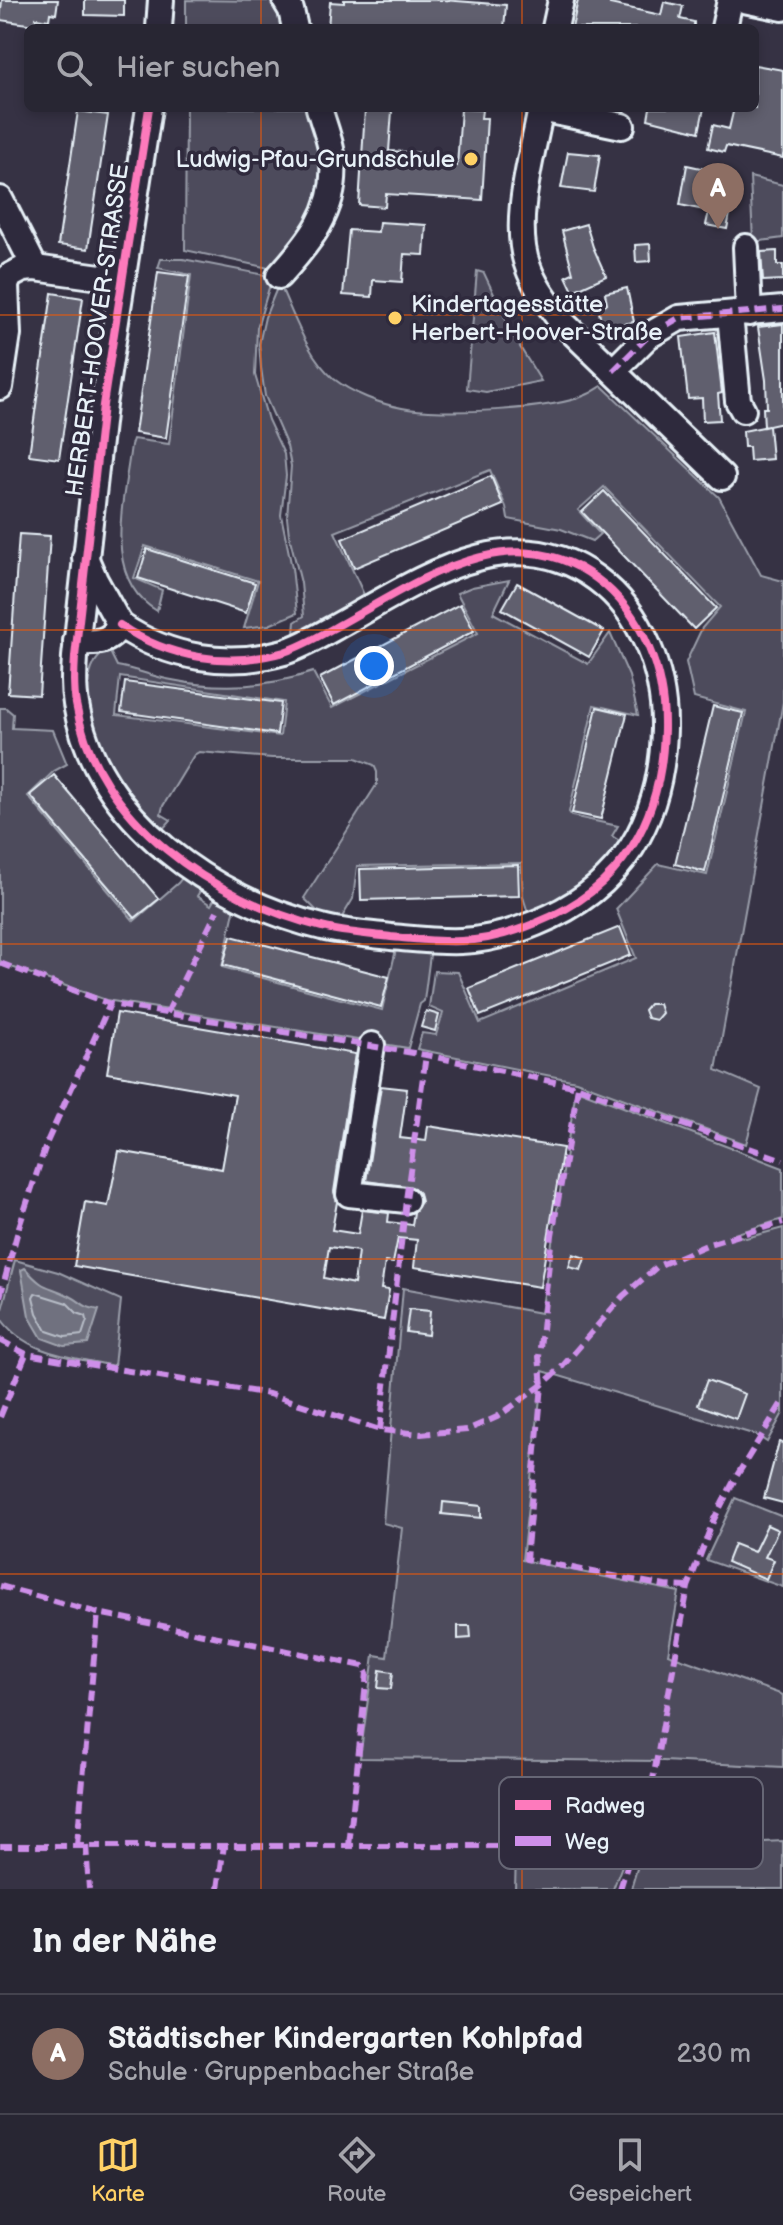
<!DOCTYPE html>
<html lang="de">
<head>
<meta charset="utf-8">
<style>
	:root { --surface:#282633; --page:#34323f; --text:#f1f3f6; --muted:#a5a5ac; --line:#44434e; --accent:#ffd166 }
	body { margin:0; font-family:"Balsamiq Sans",sans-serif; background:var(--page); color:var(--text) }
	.you { position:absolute; left:374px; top:666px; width:28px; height:28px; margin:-20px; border:6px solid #fff; border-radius:50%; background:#1a73e8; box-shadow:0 0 0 12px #1a73e833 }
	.badge { display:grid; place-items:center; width:52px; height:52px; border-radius:50%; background:var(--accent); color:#fff; font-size:26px; font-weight:700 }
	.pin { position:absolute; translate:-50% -66px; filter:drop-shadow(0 2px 4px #0008) }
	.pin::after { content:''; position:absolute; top:42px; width:28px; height:24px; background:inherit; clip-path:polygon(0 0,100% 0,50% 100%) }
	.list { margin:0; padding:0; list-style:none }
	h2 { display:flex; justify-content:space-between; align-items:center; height:104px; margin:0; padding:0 32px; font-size:34px }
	h2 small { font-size:26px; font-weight:400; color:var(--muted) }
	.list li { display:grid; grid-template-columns:52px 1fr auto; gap:24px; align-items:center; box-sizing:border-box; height:120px; padding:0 32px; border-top:2px solid var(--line) }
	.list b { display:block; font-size:30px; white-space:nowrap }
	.list p { margin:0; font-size:26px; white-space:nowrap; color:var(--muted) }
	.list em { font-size:26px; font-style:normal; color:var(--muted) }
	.icon { flex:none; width:44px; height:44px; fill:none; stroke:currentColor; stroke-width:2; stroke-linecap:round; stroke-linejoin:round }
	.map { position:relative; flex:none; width:783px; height:1889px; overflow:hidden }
	.search { position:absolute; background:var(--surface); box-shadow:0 4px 12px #0003; left:24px; right:24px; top:24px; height:88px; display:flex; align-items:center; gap:20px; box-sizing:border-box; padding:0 28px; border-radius:12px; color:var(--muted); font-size:30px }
	.sheet { height:224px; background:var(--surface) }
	nav { display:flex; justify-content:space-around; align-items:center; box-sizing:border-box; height:112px; border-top:2px solid var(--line); background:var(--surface); font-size:22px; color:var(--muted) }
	nav a { display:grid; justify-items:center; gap:4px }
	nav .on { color:var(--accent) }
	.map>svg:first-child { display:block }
	.green { fill:#4d4b5c; stroke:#9a9eaa; stroke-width:2; fill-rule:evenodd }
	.water { fill:#70717f; stroke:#a0a4af; stroke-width:2 }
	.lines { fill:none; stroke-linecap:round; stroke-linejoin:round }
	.shore { stroke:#b8bec8; stroke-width:2 }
	.building { fill:#605e6e; stroke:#e8f1f8; stroke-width:2; fill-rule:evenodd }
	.minor-casing { stroke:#e8f1f8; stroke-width:30 }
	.minor { stroke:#2f2a3d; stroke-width:24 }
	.quiet { stroke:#ce8fe9; stroke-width:6; stroke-dasharray:12 6; stroke-linecap:butt }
	.cycleway-casing { stroke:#2f2a3d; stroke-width:13 }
	.cycleway { stroke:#fd7abc; stroke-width:8 }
	.grid { fill:none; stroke:#e8590c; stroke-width:2; stroke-opacity:0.55 }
	.poi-dot { fill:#ffd166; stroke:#2f2a3d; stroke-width:3 }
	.labels { text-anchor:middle; stroke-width:7; stroke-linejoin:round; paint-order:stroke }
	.poi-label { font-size:24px; fill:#e8f1f8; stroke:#2f2a3d; text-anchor:end }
	.street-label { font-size:24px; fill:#e8f1f8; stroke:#2f2a3d }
	.key { fill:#2f2a3d; stroke:#666675; stroke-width:2 }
	.key-label { font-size:22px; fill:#e8f1f8 }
</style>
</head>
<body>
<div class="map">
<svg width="783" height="1889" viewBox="0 0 783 1889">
	<rect width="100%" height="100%" fill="#363244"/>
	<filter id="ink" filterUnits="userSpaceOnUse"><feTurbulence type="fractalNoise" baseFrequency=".0125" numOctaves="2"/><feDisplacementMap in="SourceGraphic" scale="16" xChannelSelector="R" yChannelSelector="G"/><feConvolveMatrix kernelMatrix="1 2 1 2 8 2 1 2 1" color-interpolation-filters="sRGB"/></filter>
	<g filter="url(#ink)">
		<g class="green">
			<path d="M186,0L275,1L290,28H186Z"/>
			<path d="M186,108H312L328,192L278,270L185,250Z"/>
			<path d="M750,177L783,185V238L753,242Z"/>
			<path d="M161,259H183L275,277L269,288L257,328L255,375L268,420L284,454L286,476L281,515L292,568L297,613L269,625L244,628L258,581L145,546L134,578L162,590L157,611C100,578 125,498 131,445L133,439L169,444L191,275L158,268Z"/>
			<path d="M477,271L484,273L515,339L541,381L486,392L467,389Z"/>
			<path d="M279,283C294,315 307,356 334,379C352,393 380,404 402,408C438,416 553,410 586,395C591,393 597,389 602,386L719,497L761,575L783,581V702L716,1070L761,1089L746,1144L576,1081L417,1049L422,1033L436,1035L443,1013L429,1007L434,971L458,972L480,1023L636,958L616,909L658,864L707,875L746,712L694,698L686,662L702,628L720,607L604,487L578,510L600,534L592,541L561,529L508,519L506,507L490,470L335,532L366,599L302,634L294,633L295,622L304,616L301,583L289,535L287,517L291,466L287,446L265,396L261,368L259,344L265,317Z"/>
			<path d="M509,580L493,613L588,664L610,633L629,676L638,715L594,705L569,812L572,816L618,826L612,836L621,842C598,877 564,896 530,919L523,897L521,863L357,866L353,899L339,922L322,916L304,898L377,784V772L374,765L356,758H272L199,752L194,755L163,806L161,814L171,820L160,832C128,793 66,715 95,662C98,657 104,652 108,648L117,666C136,669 153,677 172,680C220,690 267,687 313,672L332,708L478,633L457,593L472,587ZM120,677L284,702L280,736L116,715Z"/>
			<path d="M0,708H6L13,714L12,728L53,730L67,764L54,771L28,796L134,921L178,883L186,873L204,885L197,896L211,905L218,893L236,902L222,967L382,1010L397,945L431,947L424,1001L420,1004L408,1048L106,1000L0,963Z"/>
			<path d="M576,1089L783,1168V1219L734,1234L746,1238L783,1228V1413L767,1442L756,1435L543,1371L522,1560L679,1592L668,1654L783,1695V1767L663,1761L360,1758L374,1655L387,1657L402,1528L383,1523L403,1288L541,1313Z"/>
			<path d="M15,1260L58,1272L121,1300L114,1366C73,1357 25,1355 0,1317Z"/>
			<path d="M735,1498L783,1517V1587L706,1560Z"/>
			<path d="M783,1841V1889H631L643,1848Z"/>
			<path d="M628,1850L613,1889H515L516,1854Z"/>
		</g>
		<path class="water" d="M25,1268C45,1291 46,1284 70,1296C84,1303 80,1306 99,1310L88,1344L64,1346L42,1338L29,1316L21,1270Z"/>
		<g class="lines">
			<path class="shore" d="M35,1293L67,1303L77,1313L86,1316L87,1320L82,1335L65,1337L47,1331L37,1313L33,1297Z"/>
		</g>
		<g class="building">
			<path d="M2,0H58L56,14L50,13L49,20L36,18L35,25L0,20Z"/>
			<path d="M85,0H124V16L85,15Z"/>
			<path d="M344,0H444L506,5L504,28H328L330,2L344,3Z"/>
			<path d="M578,0H611L610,4L661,15L664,2L683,6L680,19L694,22V28H572Z"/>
			<path d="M755,65L783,70V158L726,146L724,152L708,148L713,125L729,129L734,108H755Z"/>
			<path d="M650,108H704L699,132L648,119Z"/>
			<path d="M365,109L392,111L389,151L424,153L423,164L457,166L461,109L482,110L481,118H487L482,200L386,194L385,207L359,205Z"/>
			<path d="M78,111L108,115L88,249L58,245Z"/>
			<path d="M568,152L600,155L594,192L561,188Z"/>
			<path d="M687,165L710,170L707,183L735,188L727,229L706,225L709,211L680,205Z"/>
			<path d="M379,222L426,225L424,255L404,254L402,282L373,280L372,297L343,295L349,230L378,232Z"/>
			<path d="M586,224L593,247L606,276L573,291L566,276L573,273L562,231Z"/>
			<path d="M650,244L651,261L636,262L635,245Z"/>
			<path d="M777,251V265H783V280L763,281L761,252Z"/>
			<path d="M158,272L189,276L166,438L135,433Z"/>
			<path d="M627,288L634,322L602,328L598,306L607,304L605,293Z"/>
			<path d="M52,293L83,298L59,459L29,455Z"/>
			<path d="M783,324V423L769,426L772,459L750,461L749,447H744L743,431L768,426L764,427L763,408H767L766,380L758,327Z"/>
			<path d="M715,332L722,393L718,394L720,420L703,421L702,398L688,399L681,337Z"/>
			<path d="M491,476L503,505L354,568L342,539Z"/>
			<path d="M604,491L716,608L694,629L582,512Z"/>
			<path d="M19,534L50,536L39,695L8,693Z"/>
			<path d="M147,549L255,583L246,613L138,578Z"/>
			<path d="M517,583L604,631L589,657L502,609Z"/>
			<path d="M460,604L474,631L334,705L320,678Z"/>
			<path d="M125,682L281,703L277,734L121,712Z"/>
			<path d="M713,706L743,713L705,872L675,864Z"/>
			<path d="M597,707L627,714L601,819L572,813Z"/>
			<path d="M54,775L159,899L135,918L30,795Z"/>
			<path d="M518,865L519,896L361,900L360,869Z"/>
			<path d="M620,927L631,955L480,1016L469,988Z"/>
			<path d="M231,936L389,977L381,1007L223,965Z"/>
			<path d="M649,1004H659L662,1013L656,1020L647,1018L644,1010Z"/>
			<path d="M426,1011L439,1015L435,1031L421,1027Z"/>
			<path d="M117,1013L355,1054L334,1192L337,1202L332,1230L358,1234L362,1210L389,1213L388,1222L412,1225L414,1212L421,1202L419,1193L414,1188L366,1181L381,1086L407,1089L400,1138L426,1141L428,1126L563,1148L540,1287L414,1267L417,1240L398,1238L393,1263L385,1262L381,1289L389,1290L384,1320L74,1266L85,1202L108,1206L119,1151L222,1169L235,1095L107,1073ZM329,1247L358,1251L354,1284L324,1278Z"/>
			<path d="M573,1254L585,1258L581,1270L569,1267Z"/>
			<path d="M409,1309L430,1311L428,1335L406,1332Z"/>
			<path d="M707,1380L745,1394L736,1419L698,1405Z"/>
			<path d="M779,1442L783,1443V1503L764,1498Z"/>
			<path d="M443,1502L481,1506V1518L442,1514Z"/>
			<path d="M767,1525L778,1530L765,1557L774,1560L766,1579L727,1562L734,1544L754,1552Z"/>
			<path d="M458,1626H470L471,1638L458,1639Z"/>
			<path d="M380,1670L393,1672L391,1689L378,1688Z"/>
		</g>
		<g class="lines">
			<defs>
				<g id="minor">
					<path d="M285,0L291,10L295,28"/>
					<path d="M744,0L783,8"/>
					<path d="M159,28L161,0"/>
					<path d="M555,28L561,0"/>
					<path d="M724,28L730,0"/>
					<path d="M541,108C533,154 511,222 528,267C535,287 548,303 560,320L722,477"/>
					<path d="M541,109L622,126"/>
					<path d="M0,199L35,268"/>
					<path d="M746,247L749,313"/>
					<path d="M279,276C309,243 337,210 333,162C332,144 324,126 319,108"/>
					<path d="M730,314L738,401L743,410"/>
					<path d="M613,371L648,336L679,318L783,309"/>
					<path d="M0,387L8,334L6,285L10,276L23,269L35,268L122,280"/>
					<path d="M120,625C168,658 228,668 284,652C303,646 321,635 339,625C417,582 511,514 597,579C643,613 665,673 664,729C662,820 622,889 536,923C512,933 487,940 461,941C438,942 414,939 391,937C368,934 344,933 322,927C215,901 95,820 76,704C73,688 74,673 75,657L103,405L149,108"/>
					<path d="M76,641C95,644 110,643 120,625L95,580L85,557"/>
					<path d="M372,1045L349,1194L406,1200"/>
				</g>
			</defs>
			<use href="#minor" class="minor-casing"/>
			<use href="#minor" class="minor"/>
			<g class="quiet">
				<path d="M613,371L648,336L679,318L783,309"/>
				<path d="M0,963L110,1004L426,1055L578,1087L783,1160"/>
				<path d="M167,1013L217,911"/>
				<path d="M578,1087L552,1235L539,1357L542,1385L526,1559L665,1586L688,1587"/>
				<path d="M0,1297L19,1227L47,1142L110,1004"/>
				<path d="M0,1340L26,1354L269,1394L380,1430L421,1434L467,1430L497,1417L542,1385L561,1368L623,1296L658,1266L709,1244L783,1222"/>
				<path d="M0,1417L26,1354"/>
				<path d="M380,1430L406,1200L426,1055"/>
				<path d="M0,1586L98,1613L363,1666L367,1673L349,1846"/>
				<path d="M77,1845L98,1613"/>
				<path d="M86,1845L89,1889"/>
				<path d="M0,1846H634"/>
				<path d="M218,1889L224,1845"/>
				<path d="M620,1889L652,1785L688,1587L714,1519L736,1477L783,1401"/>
			</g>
			<defs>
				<path id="cycleway" d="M120,625C168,658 228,668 284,652C303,646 321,635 339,625C417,582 511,514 597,579C643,613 665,673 664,729C662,820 622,889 536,923C512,933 487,940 461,941C438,942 414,939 391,937C368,934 344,933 322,927C215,901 95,820 76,704C73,688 74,673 75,657L103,405L149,108"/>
			</defs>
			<use href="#cycleway" class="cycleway-casing"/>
			<use href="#cycleway" class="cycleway"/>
		</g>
	</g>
	<path class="grid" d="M261,0V28M522,0V28M261,108V1889M522,108V1889M0,315H783M0,630H783M0,944H783M0,1259H783M0,1574H783"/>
	<g class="poi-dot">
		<circle cx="471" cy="159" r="8"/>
		<circle cx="395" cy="318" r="8"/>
	</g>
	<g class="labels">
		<g class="poi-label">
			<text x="455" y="167">Ludwig-Pfau-Grundschule</text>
			<text x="411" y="312" text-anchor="start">Kindertagesstätte<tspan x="411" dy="28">Herbert-Hoover-Straße</tspan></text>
		</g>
		<g class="street-label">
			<text transform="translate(97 330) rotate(-82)" y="8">HERBERT-HOOVER-STRASSE</text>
		</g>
	</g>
	<rect x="499" y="1777" width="264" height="92" rx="12" class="key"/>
	<rect x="515" y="1800" width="36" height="10" fill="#fd7abc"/>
	<rect x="515" y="1836" width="36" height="10" fill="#ce8fe9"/>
	<g class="key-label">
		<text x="565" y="1813">Radweg</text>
		<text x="565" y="1849">Weg</text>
	</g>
</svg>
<div class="you"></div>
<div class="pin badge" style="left:718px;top:229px;background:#8d6e63">A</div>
<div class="search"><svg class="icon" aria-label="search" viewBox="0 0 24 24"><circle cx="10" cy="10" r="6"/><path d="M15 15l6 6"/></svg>Hier suchen</div>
</div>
<section class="sheet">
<h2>In der Nähe<small></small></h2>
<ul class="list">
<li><span class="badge" style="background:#8d6e63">A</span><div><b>Städtischer Kindergarten Kohlpfad</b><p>Schule · Gruppenbacher Straße</p></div><em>230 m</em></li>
</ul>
</section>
<nav>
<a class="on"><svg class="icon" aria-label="map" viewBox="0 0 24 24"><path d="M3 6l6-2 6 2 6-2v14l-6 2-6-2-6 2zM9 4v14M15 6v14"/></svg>Karte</a>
<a><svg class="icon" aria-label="directions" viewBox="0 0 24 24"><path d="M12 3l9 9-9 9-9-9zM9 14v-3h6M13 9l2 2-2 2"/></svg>Route</a>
<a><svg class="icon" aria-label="saved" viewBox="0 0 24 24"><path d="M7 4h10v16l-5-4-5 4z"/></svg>Gespeichert</a>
</nav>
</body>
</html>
